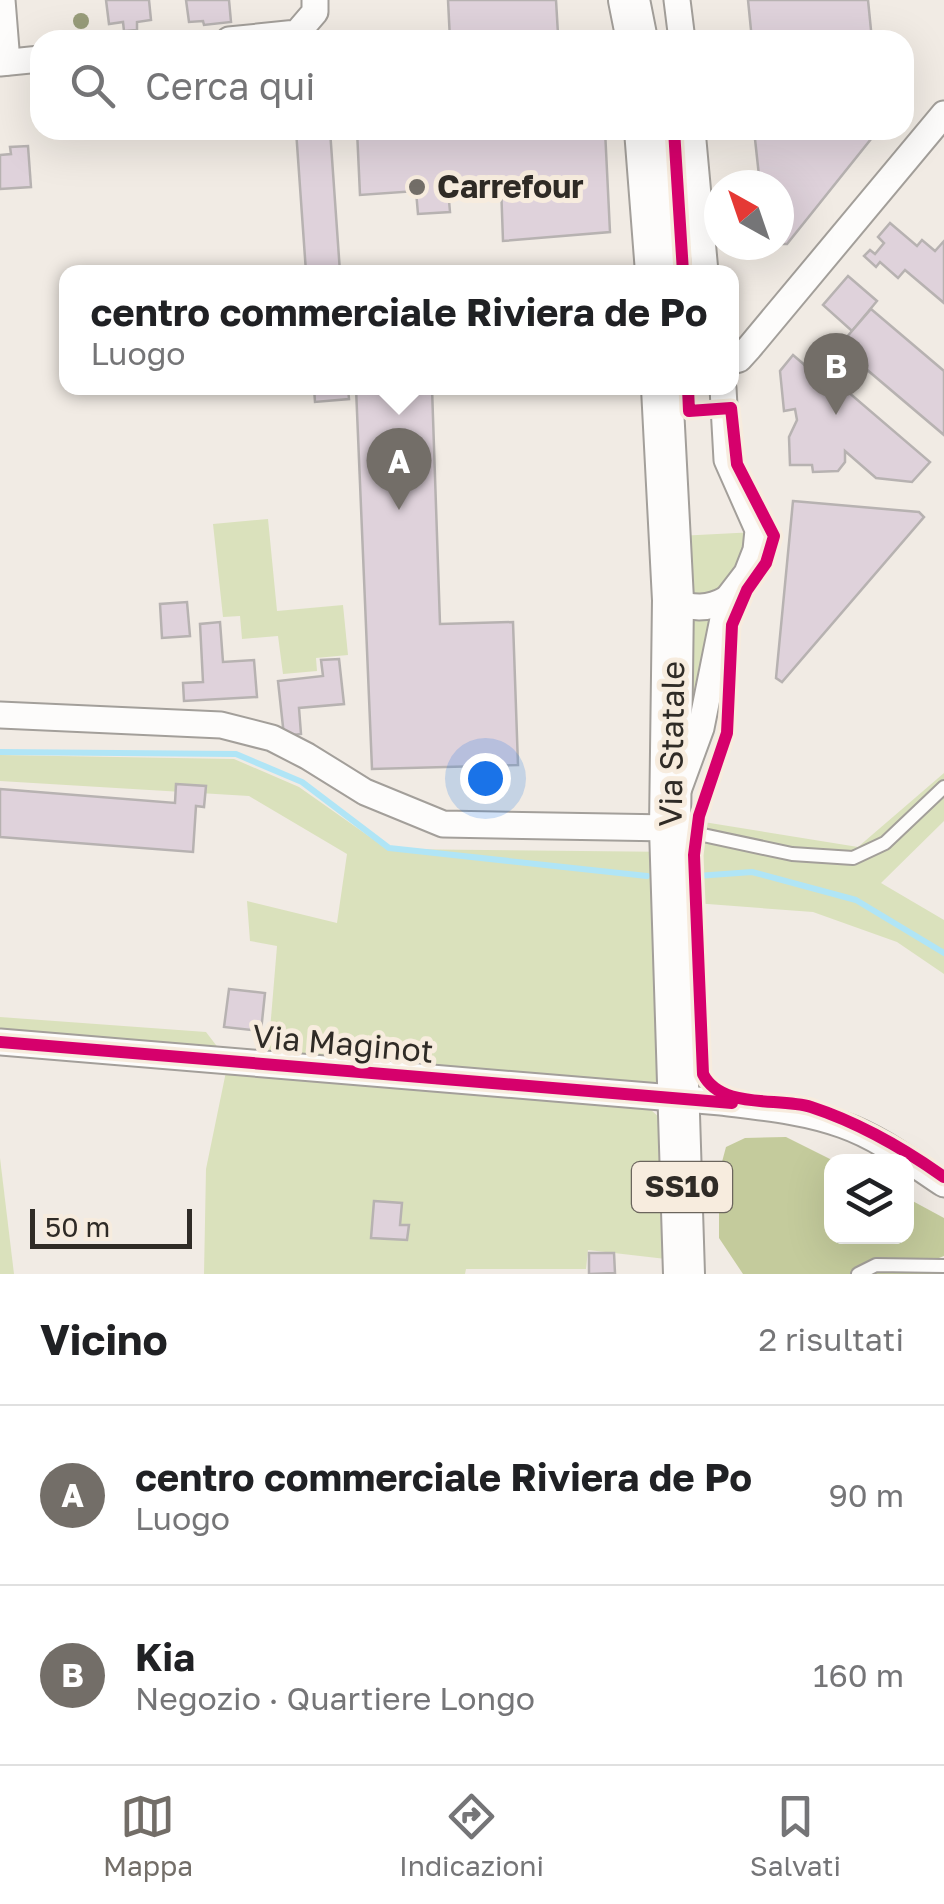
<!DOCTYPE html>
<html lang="it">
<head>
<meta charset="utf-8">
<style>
	:root { --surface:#fff; --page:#f6f6f6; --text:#202124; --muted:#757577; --line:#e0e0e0; --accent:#736e68 }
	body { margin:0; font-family:"Golos Text",sans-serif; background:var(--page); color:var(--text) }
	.controls { position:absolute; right:30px; bottom:30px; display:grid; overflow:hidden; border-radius:20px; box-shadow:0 10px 40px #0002 }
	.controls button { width:90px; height:90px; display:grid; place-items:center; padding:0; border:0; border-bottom:2px solid var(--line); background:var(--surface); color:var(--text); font:50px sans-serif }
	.compass { position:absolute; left:704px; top:170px; width:90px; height:90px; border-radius:50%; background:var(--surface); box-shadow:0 10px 40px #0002; rotate:320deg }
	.scale { position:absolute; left:30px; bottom:25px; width:162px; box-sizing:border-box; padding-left:10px; border:5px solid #2f2b26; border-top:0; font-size:28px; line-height:35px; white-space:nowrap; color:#2f2b26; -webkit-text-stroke:8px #f7ecde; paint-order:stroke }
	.you { position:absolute; left:485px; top:778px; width:35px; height:35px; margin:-25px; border:8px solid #fff; border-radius:50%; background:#1a73e8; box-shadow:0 0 0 15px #1a73e833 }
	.badge { display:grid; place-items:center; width:65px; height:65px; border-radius:50%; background:var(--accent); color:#fff; font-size:32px; font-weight:700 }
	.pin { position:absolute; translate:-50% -82px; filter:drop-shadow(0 2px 5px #0008) }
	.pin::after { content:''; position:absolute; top:52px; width:35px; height:30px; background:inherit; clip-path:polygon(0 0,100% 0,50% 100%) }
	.popup { position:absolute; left:59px; top:265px; width:680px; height:130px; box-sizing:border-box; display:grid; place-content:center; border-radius:20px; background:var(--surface); filter:drop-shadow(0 2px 8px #0005); font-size:32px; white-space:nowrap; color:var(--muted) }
	.popup b { font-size:38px; color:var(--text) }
	.popup::after { content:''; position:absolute; left:50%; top:100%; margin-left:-20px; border:20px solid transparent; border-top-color:var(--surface) }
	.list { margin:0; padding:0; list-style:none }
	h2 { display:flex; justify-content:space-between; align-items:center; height:130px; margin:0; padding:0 40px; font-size:42px }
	h2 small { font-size:32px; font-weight:400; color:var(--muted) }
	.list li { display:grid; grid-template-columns:65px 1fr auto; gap:30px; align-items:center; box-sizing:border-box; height:180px; padding:0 40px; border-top:2px solid var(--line) }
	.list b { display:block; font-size:38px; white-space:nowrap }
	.list p { margin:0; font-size:32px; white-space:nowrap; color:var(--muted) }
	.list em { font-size:32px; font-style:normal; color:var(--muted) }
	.icon { flex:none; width:55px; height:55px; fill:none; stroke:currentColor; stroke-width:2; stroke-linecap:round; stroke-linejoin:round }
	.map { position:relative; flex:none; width:944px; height:1274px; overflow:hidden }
	.search { position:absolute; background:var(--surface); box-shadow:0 10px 40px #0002; left:30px; right:30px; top:30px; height:110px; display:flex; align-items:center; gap:25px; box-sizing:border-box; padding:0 35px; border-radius:30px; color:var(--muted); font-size:38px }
	.sheet { height:490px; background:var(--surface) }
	nav { display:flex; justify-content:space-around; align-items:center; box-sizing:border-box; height:140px; border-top:2px solid var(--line); background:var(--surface); font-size:28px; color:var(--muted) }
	nav a { display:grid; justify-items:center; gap:5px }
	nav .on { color:var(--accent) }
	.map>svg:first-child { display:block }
	.green { fill:#dae1bc }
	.forest { fill:#c4cb9c }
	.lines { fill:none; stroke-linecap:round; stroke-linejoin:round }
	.stream { stroke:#b0e5f6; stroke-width:6 }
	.building { fill:#dfd2db; stroke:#b7b2b1; stroke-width:2.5 }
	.lane-casing { stroke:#a39f9a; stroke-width:16 }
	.street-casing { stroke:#a39f9a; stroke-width:29 }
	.primary-casing { stroke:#a39f9a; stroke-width:44 }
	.lane { stroke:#fdfcfb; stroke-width:12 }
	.street { stroke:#fdfcfb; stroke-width:25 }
	.primary { stroke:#fdfcfb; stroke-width:40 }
	.cycleway-casing { stroke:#f7ecde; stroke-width:19 }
	.cycleway { stroke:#d6006c; stroke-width:12 }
	.tree { fill:#989c7a }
	.poi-dot { fill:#736e68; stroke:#f7ecde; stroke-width:4 }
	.labels { text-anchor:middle; stroke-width:10; stroke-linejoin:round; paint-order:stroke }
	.shield { fill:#f7ecde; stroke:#6b655d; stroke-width:2.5 }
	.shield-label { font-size:30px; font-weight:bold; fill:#2f2b26 }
	.poi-label { font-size:32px; font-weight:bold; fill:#2f2b26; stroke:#f7ecde; text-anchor:start }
	.street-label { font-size:32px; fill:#2f2b26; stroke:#f7ecde }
</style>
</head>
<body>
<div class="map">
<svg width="944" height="1274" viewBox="0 0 944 1274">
	<rect width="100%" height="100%" fill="#f1ebe4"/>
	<g class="green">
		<path d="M268,519L277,611L343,605L348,655L316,658L317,671L283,674L278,636L242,639L240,616L223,617L213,524Z"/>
		<path d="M756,532L722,618L686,743L678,536Z"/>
		<path d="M0,755L234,759L299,787L387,849L679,852V818L858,847L944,773V821L881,883L944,920V974L897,942L813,912L681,902L674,1090L268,1054L277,946L250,941L247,901L337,923L347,854L249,796L0,781Z"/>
		<path d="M0,1017L206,1032L229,1062L631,1102L650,1109L661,1119L666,1259L588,1250L586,1269H466L465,1274H204L206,1169L228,1062L0,1041Z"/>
		<path d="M0,1158L14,1274H0Z"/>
	</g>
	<path class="forest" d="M786,1137L834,1161L832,1162V1236H906L907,1198L944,1218V1256L921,1265L944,1274H743L719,1238V1173L726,1147L745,1138Z"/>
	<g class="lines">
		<g class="stream">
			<path d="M0,752L236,754L302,782L389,848L647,876"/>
			<path d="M697,876L752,872L856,900L944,953"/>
		</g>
	</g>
	<g class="building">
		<path d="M106,0H149L151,20L137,22V30L124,31L123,22L109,24Z"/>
		<path d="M186,0H229L231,22L204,25L203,21L189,22Z"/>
		<path d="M448,0H556L558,34L601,32V40H442H450Z"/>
		<path d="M748,0H868L872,40H752Z"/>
		<path d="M296,130H330L340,272H306Z"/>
		<path d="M357,130H605L610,232L503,241L501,185L448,189L450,212L418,214L416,191L360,195Z"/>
		<path d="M754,130H871V139L787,244H779V185H760Z"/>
		<path d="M28,146L31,187L0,189V155L11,154L10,147Z"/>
		<path d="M890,223L917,246L922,240L935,251L944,241V303L905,270L898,278L880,262L876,267L864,256L870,250L875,254L884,243L878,237Z"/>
		<path d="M848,276L877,301L852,331L823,305Z"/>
		<path d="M871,309L944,371V435L839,346Z"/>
		<path d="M793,355L828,385L833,379L930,462L912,482L876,478L845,451V462L838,471L813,472L812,465H790L789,437L797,420L795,409L784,411L780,371Z"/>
		<path d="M314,388H348L349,399L315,402Z"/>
		<path d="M356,388H432L440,624L513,622L518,765L372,769Z"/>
		<path d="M793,501L919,512L924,517L782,682L776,678Z"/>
		<path d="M187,602L190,636L162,638L160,604Z"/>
		<path d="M220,622L223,662L254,660L257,697L184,701L183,683L203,682L200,624Z"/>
		<path d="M339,659L344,704L299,708L301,734L284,736L278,681L323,676L321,660Z"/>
		<path d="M176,784L206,786L204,807L196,806L193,852L0,837V789L175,803Z"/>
		<path d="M229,989L265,993L261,1031L224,1027Z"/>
		<path d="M374,1201L402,1203L400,1225H409L407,1240L371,1238Z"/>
		<path d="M589,1253H614L615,1273L589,1274Z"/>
	</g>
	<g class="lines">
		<defs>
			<g id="lane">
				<path d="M675,829L792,854L853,858L885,843L944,787"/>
				<path d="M858,1274L876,1265L944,1266"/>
			</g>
			<g id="street">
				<path d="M2,0L7,62"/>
				<path d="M677,0L682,40"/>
				<path d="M229,40L297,33L315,12V0"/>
				<path d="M0,63L40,59"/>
				<path d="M692,130L705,272"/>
				<path d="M732,361L739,359L749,348L944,114"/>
				<path d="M673,600C692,610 709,609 727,599"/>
				<path d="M0,715L221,725L272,738L307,756L365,792L443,824L670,828"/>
				<path d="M679,788L701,728L727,599L747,573L756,550L758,530L727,460L723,388"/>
				<path d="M0,1042L721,1102C761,1107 805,1111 843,1125C880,1138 912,1163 944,1184"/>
			</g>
			<g id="primary">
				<path d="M629,0L637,40"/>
				<path d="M645,130L656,272"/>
				<path d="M662,388L673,600L670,828L684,1274"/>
			</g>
		</defs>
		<use href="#lane" class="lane-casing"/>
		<use href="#street" class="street-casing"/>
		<use href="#primary" class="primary-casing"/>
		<use href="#lane" class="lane"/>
		<use href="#street" class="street"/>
		<use href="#primary" class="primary"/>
		<defs>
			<g id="cycleway">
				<path d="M674,130L683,272"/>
				<path d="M688,388L689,411L731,408L737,464L774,536L766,563L747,590L732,625L727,733L699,816L694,855L703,1074C721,1110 778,1097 811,1107C860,1123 903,1148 944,1177"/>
				<path d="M0,1042L732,1103"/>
			</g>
		</defs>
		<use href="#cycleway" class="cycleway-casing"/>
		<use href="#cycleway" class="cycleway"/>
	</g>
	<circle class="tree" cx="81" cy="21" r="8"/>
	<circle class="poi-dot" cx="417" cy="187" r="10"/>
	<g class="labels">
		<rect class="shield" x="632" y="1162" width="100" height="50" rx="8"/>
		<g class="shield-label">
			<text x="682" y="1197">SS10</text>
		</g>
		<g class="poi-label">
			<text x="437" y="198">Carrefour</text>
		</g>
		<g class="street-label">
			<text transform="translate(672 744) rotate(-89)" y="11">Via Statale</text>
			<text transform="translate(343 1044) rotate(5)" y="11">Via Maginot</text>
		</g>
	</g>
</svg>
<div class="controls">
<button><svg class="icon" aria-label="layers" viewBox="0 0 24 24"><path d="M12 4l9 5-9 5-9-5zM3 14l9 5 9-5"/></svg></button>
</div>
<svg class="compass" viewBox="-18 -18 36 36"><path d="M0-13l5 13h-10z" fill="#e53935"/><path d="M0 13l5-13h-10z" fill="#757577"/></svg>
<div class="scale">50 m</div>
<div class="you"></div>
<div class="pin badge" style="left:399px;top:510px">A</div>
<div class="popup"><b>centro commerciale Riviera de Po</b>Luogo</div>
<div class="pin badge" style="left:836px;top:415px">B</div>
<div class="search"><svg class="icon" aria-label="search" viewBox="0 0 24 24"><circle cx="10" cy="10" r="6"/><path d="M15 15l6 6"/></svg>Cerca qui</div>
</div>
<section class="sheet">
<h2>Vicino<small>2 risultati</small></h2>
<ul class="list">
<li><span class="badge">A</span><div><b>centro commerciale Riviera de Po</b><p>Luogo</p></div><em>90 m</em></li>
<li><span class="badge">B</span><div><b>Kia</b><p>Negozio · Quartiere Longo</p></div><em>160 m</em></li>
</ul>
</section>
<nav>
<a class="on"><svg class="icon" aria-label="map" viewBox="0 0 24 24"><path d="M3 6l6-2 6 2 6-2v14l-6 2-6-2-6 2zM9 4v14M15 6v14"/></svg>Mappa</a>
<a><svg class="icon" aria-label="directions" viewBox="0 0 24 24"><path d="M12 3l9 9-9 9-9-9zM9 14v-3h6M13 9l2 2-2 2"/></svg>Indicazioni</a>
<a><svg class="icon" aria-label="saved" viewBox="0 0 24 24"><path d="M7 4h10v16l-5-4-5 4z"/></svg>Salvati</a>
</nav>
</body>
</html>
